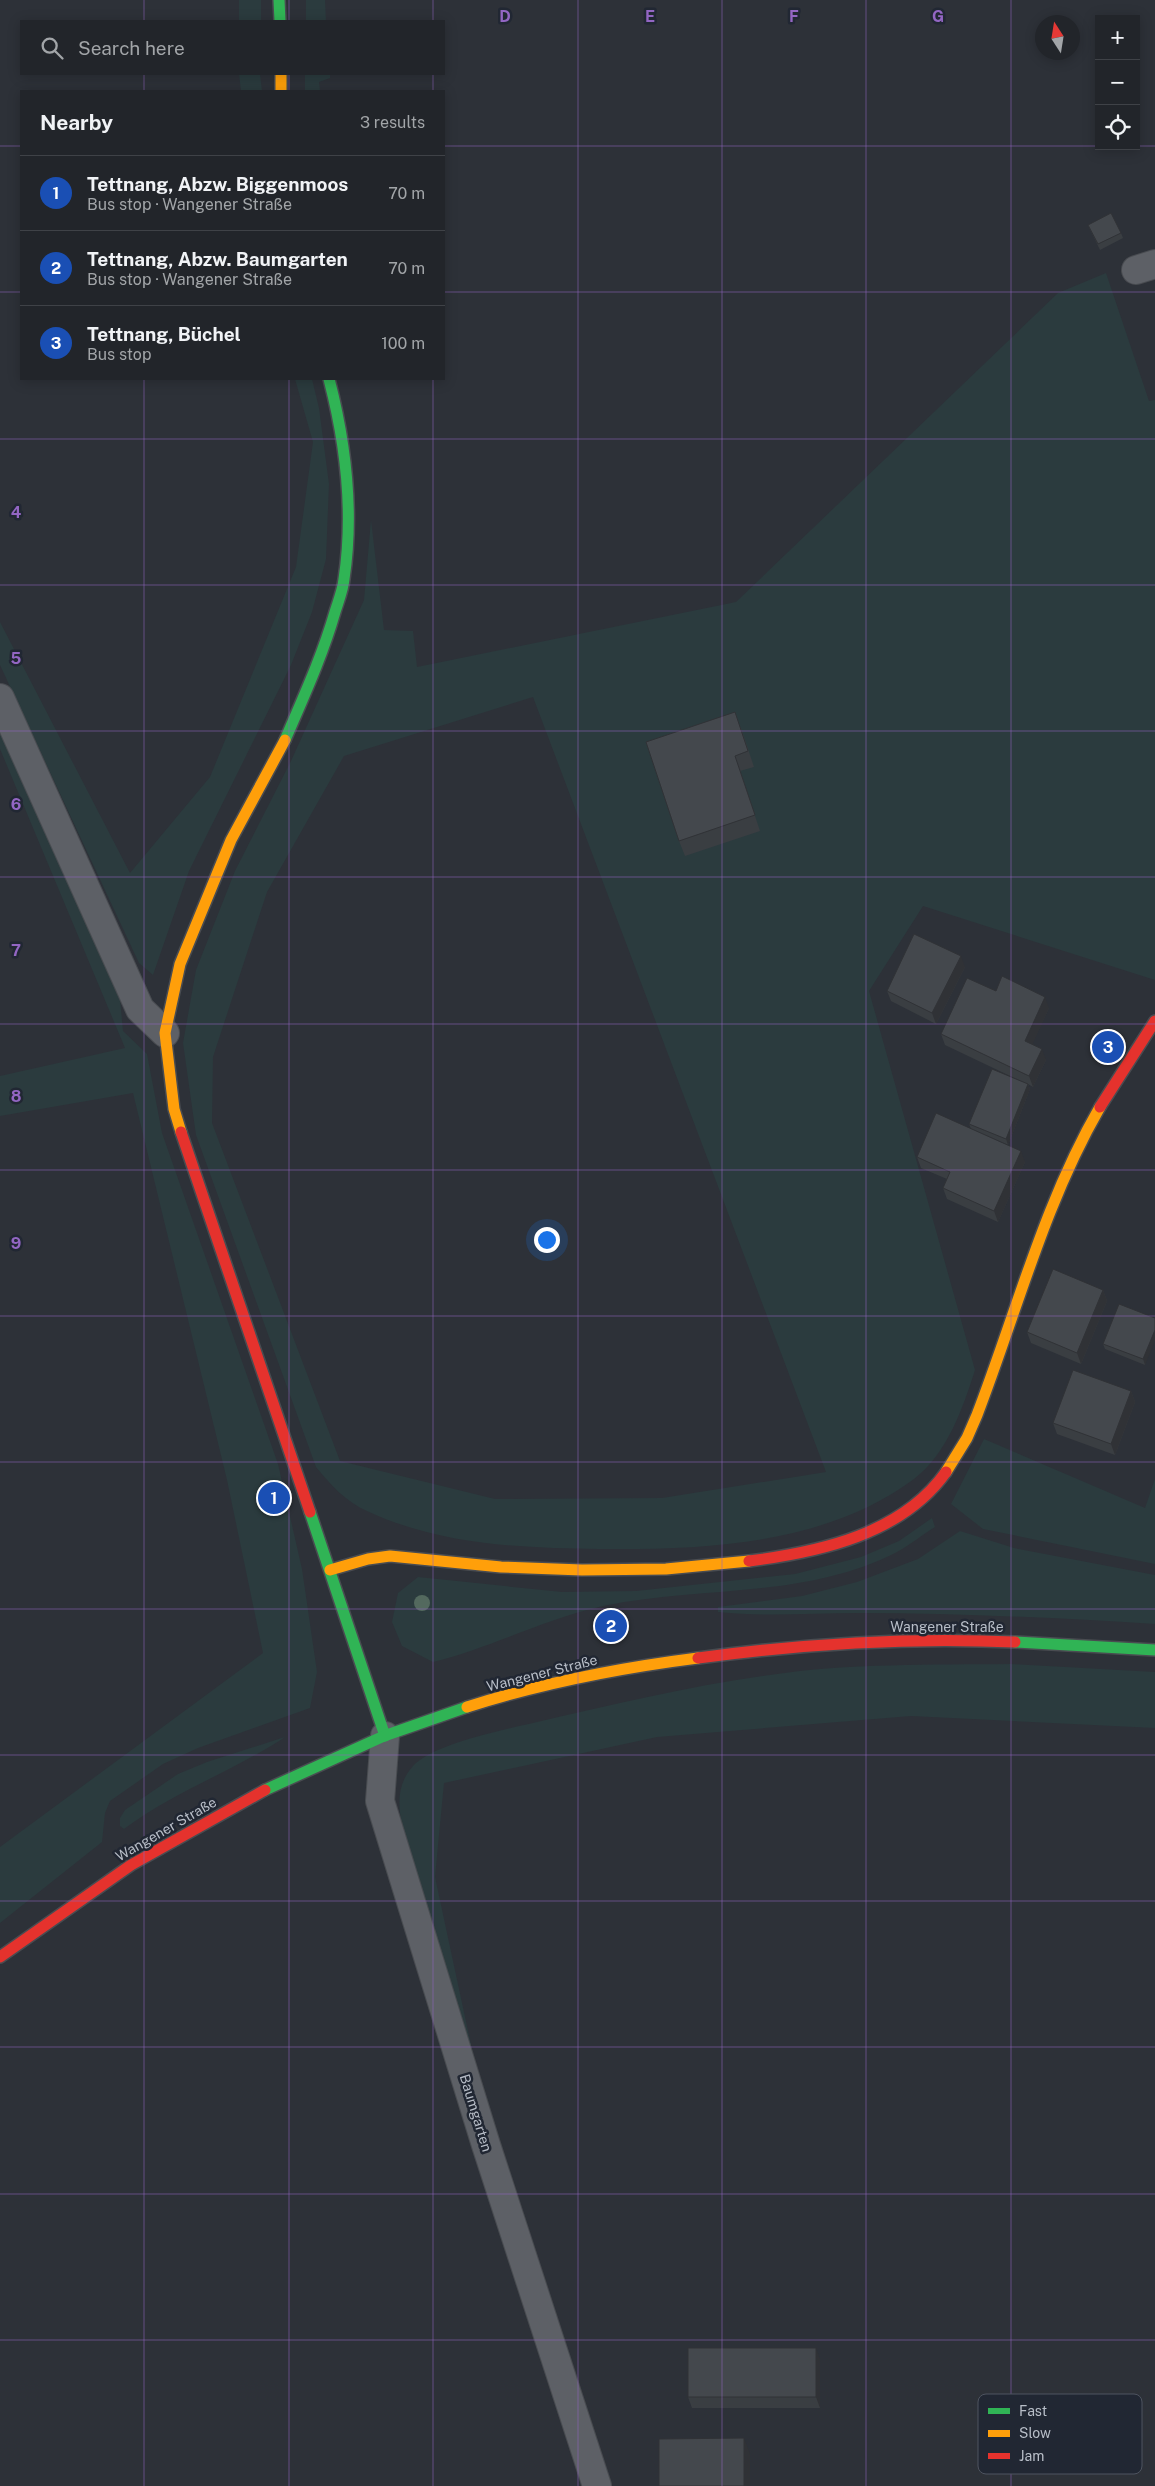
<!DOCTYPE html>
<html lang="en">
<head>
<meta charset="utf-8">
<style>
	:root { --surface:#22252a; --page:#2e3136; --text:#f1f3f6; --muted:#a2a5a8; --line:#3f4247; --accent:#878d96 }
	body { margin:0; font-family:"Public Sans",sans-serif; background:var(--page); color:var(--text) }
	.controls { position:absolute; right:15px; top:15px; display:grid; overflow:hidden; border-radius:0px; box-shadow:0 2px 12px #0003 }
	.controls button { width:45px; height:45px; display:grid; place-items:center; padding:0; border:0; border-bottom:1px solid var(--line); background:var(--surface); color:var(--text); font:25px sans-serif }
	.compass { position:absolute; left:1035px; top:15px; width:45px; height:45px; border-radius:50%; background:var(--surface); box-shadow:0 2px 12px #0003; rotate:348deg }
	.you { position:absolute; left:546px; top:1239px; width:18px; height:18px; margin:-12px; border:4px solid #fff; border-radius:50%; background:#1a73e8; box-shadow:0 0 0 8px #1a73e833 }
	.badge { display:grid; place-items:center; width:32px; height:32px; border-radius:50%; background:var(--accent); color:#fff; font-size:16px; font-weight:700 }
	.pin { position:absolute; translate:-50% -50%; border:2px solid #fff; box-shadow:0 1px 5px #0006 }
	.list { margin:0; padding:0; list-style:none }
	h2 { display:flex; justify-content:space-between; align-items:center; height:65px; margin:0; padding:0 20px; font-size:21px }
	h2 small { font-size:16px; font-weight:400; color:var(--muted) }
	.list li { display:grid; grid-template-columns:32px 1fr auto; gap:15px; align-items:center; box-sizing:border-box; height:75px; padding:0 20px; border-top:1px solid var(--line) }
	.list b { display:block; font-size:19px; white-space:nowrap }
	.list p { margin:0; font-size:16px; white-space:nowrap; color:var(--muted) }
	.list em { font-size:16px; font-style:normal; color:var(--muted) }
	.icon { flex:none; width:28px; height:28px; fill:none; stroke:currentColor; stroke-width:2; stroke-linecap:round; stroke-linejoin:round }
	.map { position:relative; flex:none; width:1155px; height:2486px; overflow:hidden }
	.search { position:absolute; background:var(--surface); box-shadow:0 2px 12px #0003; left:20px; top:20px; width:425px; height:55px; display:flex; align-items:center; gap:12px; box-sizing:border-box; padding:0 18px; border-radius:0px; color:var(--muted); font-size:19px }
	.panel { position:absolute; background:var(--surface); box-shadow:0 2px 12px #0003; left:20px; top:90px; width:425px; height:290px; border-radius:0px }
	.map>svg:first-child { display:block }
	.green { fill:#2b3b3e; fill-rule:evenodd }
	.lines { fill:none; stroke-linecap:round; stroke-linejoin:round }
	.street-casing { stroke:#494c51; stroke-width:30 }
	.fast-casing { stroke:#494c51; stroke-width:14 }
	.slow-casing { stroke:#494c51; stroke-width:14 }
	.jam-casing { stroke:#494c51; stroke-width:14 }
	.street { stroke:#5d6066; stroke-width:28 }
	.fast { stroke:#30b455; stroke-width:11 }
	.slow { stroke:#ff9f0a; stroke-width:11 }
	.jam { stroke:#e5322d; stroke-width:11 }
	.tree { fill:#53695e }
	.wall { fill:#3a3e42 }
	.shaded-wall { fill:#303236 }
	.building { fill:#44484d; stroke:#303236 }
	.grid { fill:none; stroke:#9366c3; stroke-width:1; stroke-opacity:0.55 }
	.labels { text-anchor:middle; stroke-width:5; stroke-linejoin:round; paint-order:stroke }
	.street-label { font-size:14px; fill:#b8bec8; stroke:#212733 }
	.key { fill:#212733; stroke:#4e5460; stroke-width:1 }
	.key-label { font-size:14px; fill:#b8bec8 }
	.grid-label { font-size:16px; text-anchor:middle; font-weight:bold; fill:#9366c3; stroke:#212733; stroke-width:5; stroke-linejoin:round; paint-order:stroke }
</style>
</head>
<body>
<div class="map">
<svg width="1155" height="2486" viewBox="0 0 1155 2486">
	<rect width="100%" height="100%" fill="#2d3138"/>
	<g class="green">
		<rect x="239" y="0" width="22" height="21"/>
		<path d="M306,0H325L326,21H306Z"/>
		<path d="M239,74H260L262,91H241Z"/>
		<path d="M305,74H330V78L319,82L320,91H305Z"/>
		<path d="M1106,273L1149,401L1155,400V980L923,906L869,991L975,1370C963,1408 947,1454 914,1479C825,1545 706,1550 599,1549C520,1548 440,1545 367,1511C346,1502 331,1485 316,1467L196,1135L183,1043L196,970L235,871L291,761L364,600L371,520L384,630L413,631L417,667L736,602L1058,293ZM533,697L826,1472L662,1498L495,1499L340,1461L212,1123L213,1057L267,892L344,756Z"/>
		<path d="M295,379H312L319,408L329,484L326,559L312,612L291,665L189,871L153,975L139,963L0,665V622L130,873L210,777L296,567L313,442Z"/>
		<path d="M0,715L120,999L123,1031L147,1054L162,1133L278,1464L302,1569L317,1672L310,1708L198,1748L163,1764L110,1801L105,1813L102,1842L0,1923V1847L263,1653L227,1480L133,1093L0,1116V1076L125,1048L0,749Z"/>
		<path d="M984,1439L1145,1508L1155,1479V1564L983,1529L951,1504Z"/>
		<path d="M932,1518L935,1527C922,1535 910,1545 897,1552C806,1599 700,1586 603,1606C544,1619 491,1648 433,1662L402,1646L392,1622L398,1593L418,1577L562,1592L636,1591L795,1574L861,1557L899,1541Z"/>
		<path d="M960,1531L1014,1548L1155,1575V1624C1057,1618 957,1613 859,1613C811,1613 765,1617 718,1612V1607L802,1596L857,1582L918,1559Z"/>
		<path d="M1011,1664L1155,1672V1728L911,1716L657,1737L444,1783L435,1877L480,2087L404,1837C399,1811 394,1787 413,1766C433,1744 503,1730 533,1723C611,1705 690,1686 770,1675C849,1663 931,1665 1011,1664Z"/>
		<path d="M285,1737C234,1771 173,1792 124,1829L120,1826V1818L125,1810L178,1774L207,1762Z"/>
	</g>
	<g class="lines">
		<defs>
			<g id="street">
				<path d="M1136,270L1155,264"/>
				<path d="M0,698L140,1009L165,1033"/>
				<path d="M385,1736L380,1801L486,2145L597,2486"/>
			</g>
			<g id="fast">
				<path d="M279,0L280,21"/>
				<path d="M285,740C303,698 322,657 335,612C338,602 343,590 344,579C354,512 346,444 329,379"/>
				<path d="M310,1512L385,1736"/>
				<path d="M1015,1642L1155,1650"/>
				<path d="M265,1790L384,1736L467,1707"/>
			</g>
			<g id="slow">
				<path d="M281,74V91"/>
				<path d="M181,1132L174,1109L165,1033L180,964L231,840L285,740"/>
				<path d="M946,1472L967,1438L977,1415C1017,1311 1044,1204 1100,1107"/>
				<path d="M330,1570L368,1559L390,1556L501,1567L582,1570L666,1569L749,1561"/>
				<path d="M467,1707C542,1683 619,1668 698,1658"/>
			</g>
			<g id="jam">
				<path d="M1100,1107L1155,1021"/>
				<path d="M181,1132L310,1512"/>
				<path d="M749,1561C820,1552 902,1534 946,1472"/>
				<path d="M698,1658C802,1644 910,1637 1015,1642"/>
				<path d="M0,1957L131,1865L265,1790"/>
			</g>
		</defs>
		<use href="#street" class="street-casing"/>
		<use href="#fast" class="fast-casing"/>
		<use href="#slow" class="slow-casing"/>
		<use href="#jam" class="jam-casing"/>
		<use href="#street" class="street"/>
		<use href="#fast" class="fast"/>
		<use href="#slow" class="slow"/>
		<use href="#jam" class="jam"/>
	</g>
	<circle class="tree" cx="422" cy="1603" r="8"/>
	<g class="wall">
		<path d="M1088,225L1121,233L1123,238L1100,250Z"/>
		<path d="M741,728L754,767L740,771L760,831L685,856L679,841Z"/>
		<path d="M965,967L936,1024L891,1001L887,991Z"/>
		<path d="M996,991L1049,1008L1032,1044L1046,1060L1033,1087L1028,1084L1030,1089L1008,1145L994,1139L1025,1162L998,1222L947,1199L943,1188L947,1179L921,1168L917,1157L971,1129L969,1124L1023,1082L945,1045L941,1034Z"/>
		<path d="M1103,1290L1107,1301L1081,1364L1031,1343L1027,1332Z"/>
		<path d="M1155,1318L1145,1365L1105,1349L1103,1344Z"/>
		<path d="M1131,1391L1135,1402L1115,1455L1057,1434L1053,1423Z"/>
		<path d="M277,1481L284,1505L271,1508L269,1502Z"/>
		<path d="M820,2359V2408H692L688,2397Z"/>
	</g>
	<g class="shaded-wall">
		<path d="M961,956L965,967L936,1024L932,1013Z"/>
		<path d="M1045,997L1049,1008L1029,1052L1025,1041Z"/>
		<path d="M1042,1049L1046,1060L1033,1087L1029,1076Z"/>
		<path d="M1028,1084L1030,1089L1008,1145L1006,1139Z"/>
		<path d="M1021,1151L1025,1162L998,1222L994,1211Z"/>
		<path d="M1103,1290L1107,1301L1081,1364L1077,1353Z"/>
		<path d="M1155,1330V1341L1145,1365L1143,1359Z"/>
		<path d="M1131,1391L1135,1402L1115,1455L1111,1444Z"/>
		<path d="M816,2348L820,2359V2408L816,2397Z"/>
		<path d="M744,2438L750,2454V2486H744Z"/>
	</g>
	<g class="building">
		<path d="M1111,213L1121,233L1098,244L1088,225Z"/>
		<path d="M735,712L748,751L735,756L755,815L679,841L646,742Z"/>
		<path d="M914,934L961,956L932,1013L887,991Z"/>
		<path d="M1002,976L1045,997L1025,1041L1042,1049L1029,1076L941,1034L967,978L996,991Z"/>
		<path d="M992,1069L1028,1084L1006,1139L969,1124Z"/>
		<path d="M936,1113L1021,1151L994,1211L943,1188L950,1172L917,1157Z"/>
		<path d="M1053,1269L1103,1290L1077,1353L1027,1332Z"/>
		<path d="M1119,1304L1155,1318V1330L1143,1359L1103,1344Z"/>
		<path d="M1073,1370L1131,1391L1111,1444L1053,1423Z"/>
		<path d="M277,1481L282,1499L269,1502L264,1484Z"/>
		<rect x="688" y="2348" width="128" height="49"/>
		<path d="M744,2438V2486H659V2439Z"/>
	</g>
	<path class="grid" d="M144,0V21M289,0V21M433,0V21M578,0V2486M722,0V2486M866,0V2486M1011,0V2486M144,74V91M289,74V91M433,74V91M0,146H21M444,146H1099M1136,146H1155M0,292H21M444,292H1155M144,379V2486M289,379V2486M433,379V2486M0,439H1155M0,585H1155M0,731H1155M0,877H1155M0,1024H1155M0,1170H1155M0,1316H1155M0,1462H1155M0,1609H1155M0,1755H1155M0,1901H1155M0,2047H1155M0,2194H1155M0,2340H1155"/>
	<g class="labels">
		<g class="street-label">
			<text x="947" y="1632">Wangener Straße</text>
			<text transform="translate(542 1673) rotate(-14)" y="5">Wangener Straße</text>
			<text transform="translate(166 1829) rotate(-30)" y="5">Wangener Straße</text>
			<text transform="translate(476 2113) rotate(73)" y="5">Baumgarten</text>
		</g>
	</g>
	<rect x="978" y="2394" width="164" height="80" rx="8" class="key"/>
	<rect x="988" y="2408" width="22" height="6" fill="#30b455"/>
	<rect x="988" y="2430" width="22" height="7" fill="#ff9f0a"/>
	<rect x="988" y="2453" width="22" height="6" fill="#e5322d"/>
	<g class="key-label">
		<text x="1019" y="2416">Fast</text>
		<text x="1019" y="2438">Slow</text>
		<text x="1019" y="2461">Jam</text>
	</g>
	<g class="grid-label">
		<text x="505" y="22">D</text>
		<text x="650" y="22">E</text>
		<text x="794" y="22">F</text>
		<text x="938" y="22">G</text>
		<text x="16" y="518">4</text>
		<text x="16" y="664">5</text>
		<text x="16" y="810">6</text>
		<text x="16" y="956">7</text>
		<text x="16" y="1102">8</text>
		<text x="16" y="1249">9</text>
	</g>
</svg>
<div class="controls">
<button>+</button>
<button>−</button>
<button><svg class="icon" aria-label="locate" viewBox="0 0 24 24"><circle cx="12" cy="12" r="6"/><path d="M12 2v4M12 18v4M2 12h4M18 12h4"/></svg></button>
</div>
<svg class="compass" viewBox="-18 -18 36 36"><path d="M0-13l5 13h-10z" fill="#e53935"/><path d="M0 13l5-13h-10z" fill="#a2a5a8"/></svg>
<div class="you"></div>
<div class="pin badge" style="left:274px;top:1498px;background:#1a4fb4">1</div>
<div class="pin badge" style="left:611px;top:1626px;background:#1a4fb4">2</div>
<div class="pin badge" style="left:1108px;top:1047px;background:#1a4fb4">3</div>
<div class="search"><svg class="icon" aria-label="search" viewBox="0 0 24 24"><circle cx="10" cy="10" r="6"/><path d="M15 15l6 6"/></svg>Search here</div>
<section class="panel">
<h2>Nearby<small>3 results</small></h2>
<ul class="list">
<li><span class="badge" style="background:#1a4fb4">1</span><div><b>Tettnang, Abzw. Biggenmoos</b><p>Bus stop · Wangener Straße</p></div><em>70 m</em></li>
<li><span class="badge" style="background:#1a4fb4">2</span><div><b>Tettnang, Abzw. Baumgarten</b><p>Bus stop · Wangener Straße</p></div><em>70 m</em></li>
<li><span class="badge" style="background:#1a4fb4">3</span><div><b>Tettnang, Büchel</b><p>Bus stop</p></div><em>100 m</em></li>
</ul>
</section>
</div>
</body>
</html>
